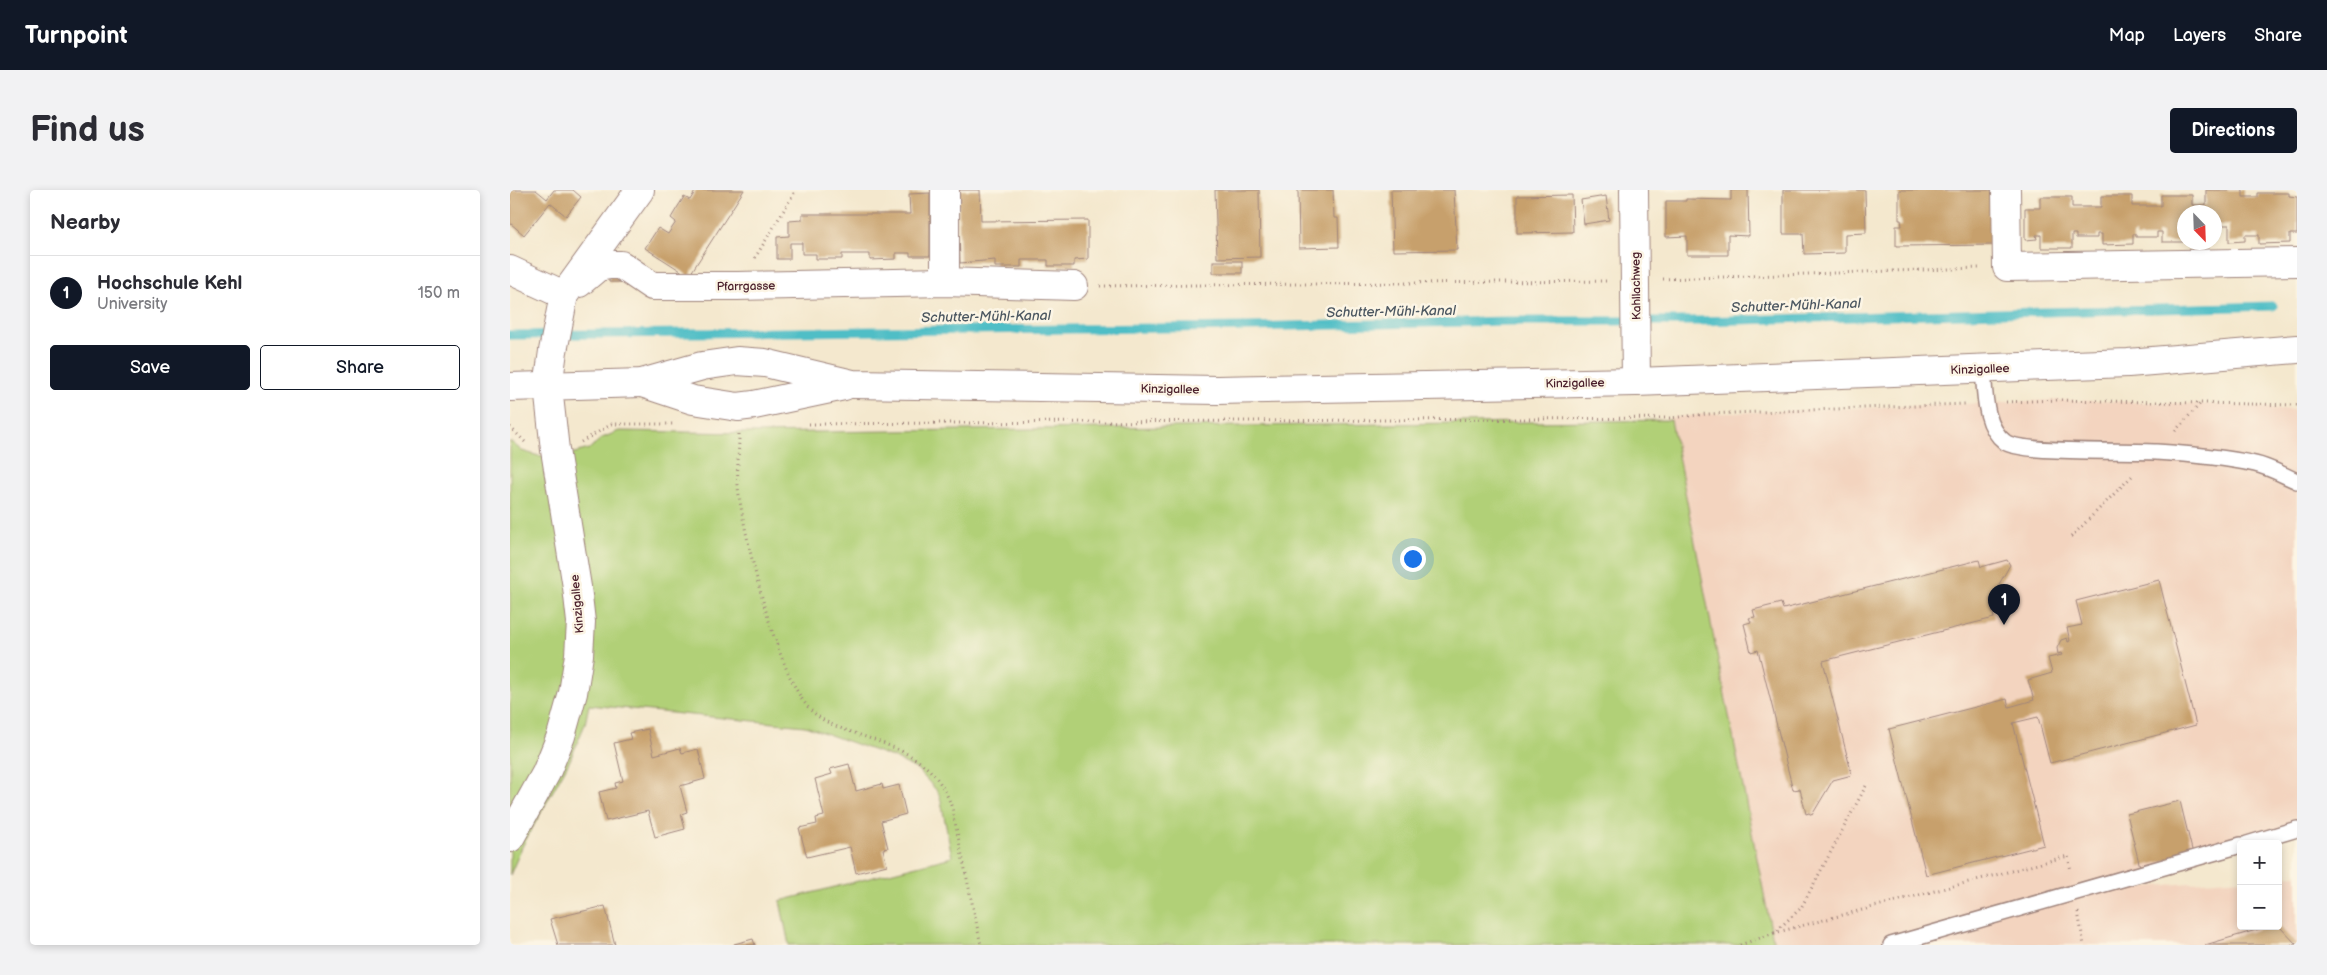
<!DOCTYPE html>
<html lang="en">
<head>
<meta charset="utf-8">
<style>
	:root { --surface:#fff; --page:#f2f2f3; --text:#2b2b33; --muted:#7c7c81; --line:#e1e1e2; --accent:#111827 }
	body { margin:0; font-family:"Balsamiq Sans",sans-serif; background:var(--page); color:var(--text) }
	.controls { position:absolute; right:15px; bottom:15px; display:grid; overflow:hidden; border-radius:5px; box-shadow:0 2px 8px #0003 }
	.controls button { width:45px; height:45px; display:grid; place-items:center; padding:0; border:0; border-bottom:1px solid var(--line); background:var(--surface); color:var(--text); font:25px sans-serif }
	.compass { position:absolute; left:1667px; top:15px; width:45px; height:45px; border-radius:50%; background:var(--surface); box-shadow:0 2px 8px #0003; rotate:157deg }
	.you { position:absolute; left:902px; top:368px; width:18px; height:18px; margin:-12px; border:4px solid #fff; border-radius:50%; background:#1a73e8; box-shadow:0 0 0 8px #1a73e833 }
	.badge { display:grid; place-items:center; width:32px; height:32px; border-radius:50%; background:var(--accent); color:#fff; font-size:16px; font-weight:700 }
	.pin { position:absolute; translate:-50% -41px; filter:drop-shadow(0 1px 2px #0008) }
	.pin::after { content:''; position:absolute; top:26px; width:18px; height:15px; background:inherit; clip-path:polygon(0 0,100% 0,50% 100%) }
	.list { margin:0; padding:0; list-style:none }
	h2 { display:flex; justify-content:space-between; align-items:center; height:65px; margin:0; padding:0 20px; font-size:21px }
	h2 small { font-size:16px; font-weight:400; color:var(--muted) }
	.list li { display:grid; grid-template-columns:32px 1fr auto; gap:15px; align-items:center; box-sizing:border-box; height:75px; padding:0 20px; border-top:1px solid var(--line) }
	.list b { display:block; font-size:19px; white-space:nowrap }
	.list p { margin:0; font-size:16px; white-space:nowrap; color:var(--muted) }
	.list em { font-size:16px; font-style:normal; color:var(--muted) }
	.actions { display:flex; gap:10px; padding:15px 20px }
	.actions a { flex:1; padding:11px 0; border:1px solid var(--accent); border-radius:5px; text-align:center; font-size:18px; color:var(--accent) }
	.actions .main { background:var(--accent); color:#fff }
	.map { position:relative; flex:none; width:1787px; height:755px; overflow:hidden; border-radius:5px }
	header { display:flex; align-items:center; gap:30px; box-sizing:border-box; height:70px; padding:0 25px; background:var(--accent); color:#fff }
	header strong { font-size:24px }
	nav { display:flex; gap:28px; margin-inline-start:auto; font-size:18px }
	.intro { display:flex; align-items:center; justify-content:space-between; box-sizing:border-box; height:120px; padding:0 30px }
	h1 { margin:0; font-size:35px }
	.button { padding:12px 22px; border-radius:5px; background:var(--accent); color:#fff; font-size:18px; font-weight:700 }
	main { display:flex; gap:30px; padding:0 30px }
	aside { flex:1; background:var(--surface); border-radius:5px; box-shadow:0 2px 8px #0003 }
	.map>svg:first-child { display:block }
	.built { fill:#f3d4bf }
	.green { fill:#b1d077; stroke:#7e7851 }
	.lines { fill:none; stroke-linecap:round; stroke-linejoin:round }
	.stream { stroke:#50bec6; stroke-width:9 }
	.building { fill:#c7a06c }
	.service-casing { stroke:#9f847c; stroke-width:18 }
	.minor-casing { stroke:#9f847c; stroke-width:30 }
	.path { stroke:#9f847c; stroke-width:3; stroke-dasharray:1 4; stroke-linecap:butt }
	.service { stroke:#fff; stroke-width:15 }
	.minor { stroke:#fff; stroke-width:28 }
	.labels { text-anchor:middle; stroke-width:5; stroke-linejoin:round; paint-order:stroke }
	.street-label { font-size:12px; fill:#4a1f2b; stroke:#fcf5e5 }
	.water-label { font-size:14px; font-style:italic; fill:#4c5761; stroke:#fcf5e5 }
</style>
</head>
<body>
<header>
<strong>Turnpoint</strong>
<nav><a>Map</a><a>Layers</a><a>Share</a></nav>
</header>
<div class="intro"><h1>Find us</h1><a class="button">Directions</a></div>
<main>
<aside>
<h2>Nearby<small></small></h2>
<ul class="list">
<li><span class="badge">1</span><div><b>Hochschule Kehl</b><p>University</p></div><em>150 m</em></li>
</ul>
<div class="actions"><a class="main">Save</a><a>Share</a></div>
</aside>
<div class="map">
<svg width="1787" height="755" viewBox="0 0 1787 755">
	<rect width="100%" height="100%" fill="#fcf5e5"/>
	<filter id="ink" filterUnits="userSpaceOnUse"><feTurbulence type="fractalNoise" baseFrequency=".02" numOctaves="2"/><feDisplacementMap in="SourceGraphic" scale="10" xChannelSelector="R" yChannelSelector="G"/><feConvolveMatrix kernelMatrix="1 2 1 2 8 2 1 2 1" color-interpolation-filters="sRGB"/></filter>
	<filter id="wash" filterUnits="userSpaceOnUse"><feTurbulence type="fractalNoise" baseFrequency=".0096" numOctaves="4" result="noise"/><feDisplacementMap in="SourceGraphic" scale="20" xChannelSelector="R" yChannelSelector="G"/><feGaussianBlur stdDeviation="1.12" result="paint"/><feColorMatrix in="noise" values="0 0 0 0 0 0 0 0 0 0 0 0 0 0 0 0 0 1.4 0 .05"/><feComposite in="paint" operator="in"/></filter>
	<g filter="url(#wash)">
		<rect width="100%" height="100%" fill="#f4e8ce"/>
		<path class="built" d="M1548,210L1690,214L1787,220V639L1569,702L1731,689V736H1768V686L1787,685V755H1264L1160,228L1197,224Z"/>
		<path class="green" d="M1161,230L1264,755H279L270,711L442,667L431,611L428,602L408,580L385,568L295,536L79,515L75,534L60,570L12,657L0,685V251L12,261L29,266L61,264L79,259L92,248L109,241L239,243Z"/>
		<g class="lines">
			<path class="stream" d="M0,145L738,137L999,131H1188L1763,116"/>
		</g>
		<g id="blocks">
			<g class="building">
				<path d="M0,0H26L37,9L44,0H63L71,7L56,26L40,13L14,45L0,33Z"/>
				<path d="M186,0H234L179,86L135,58L148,38L158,44L166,32L161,28L167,18L174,7L180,10Z"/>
				<path d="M448,0H470L471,31L578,30V69L564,70V76H538V70H511V77H485V70L450,73Z"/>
				<path d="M705,0H749L750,67L707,68Z"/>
				<path d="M788,0H823L824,28H828L829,57L789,58Z"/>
				<path d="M881,0H944L947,60L883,61Z"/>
				<path d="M1221,0H1238L1239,46L1218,45V65H1177V46L1156,47V11H1176V9L1221,10Z"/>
				<path d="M1273,0H1355L1356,43L1335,44V63L1294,64L1293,44H1273Z"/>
				<path d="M1389,0H1485L1486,55L1386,56V36H1392L1391,30H1389Z"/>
				<path d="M1696,0H1733V7H1748V3H1779V6L1787,7V44H1780V53L1749,54V45H1735V51L1719,52V35H1704V22H1674V52H1652V42H1647V47H1626V44H1623V54L1592,55V44H1587V48H1566V44H1562V58H1531V45H1526L1527,49L1515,50V18H1530V7H1562V17H1591V6H1622V16H1651V5H1682V15H1696Z"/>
				<path d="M420,3V66H400V63H386V69L360,70V64H332V69H306V64H292V53H280V69H267V47L279,46V31L292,30V24H400L399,4Z"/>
				<path d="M1062,5L1063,42L1007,43V6Z"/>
				<path d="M1096,6L1099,30L1074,34L1071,10Z"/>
				<rect x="703" y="71" width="29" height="12"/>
				<path d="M99,84L112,85L111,92H99Z"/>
				<path d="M1469,370L1471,377L1497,370L1500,375L1480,410L1484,428L1313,471L1342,585L1323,590L1302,625L1299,623L1296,624L1290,599L1283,600L1248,460L1241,462L1234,434L1241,432L1239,428L1245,427L1243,420L1271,413L1273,419Z"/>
				<path d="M1649,390L1686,535L1540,573L1528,527L1503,533L1534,655L1416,685L1379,539L1497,509L1499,517L1524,510L1518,490L1542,483L1538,468L1552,465L1551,463L1548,464L1547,458L1551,450L1557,448L1558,452L1560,451L1557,438L1572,435L1566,411Z"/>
				<path d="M138,539L144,565L170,558L172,563L188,559L195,589L170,596L177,622L171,624L175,639L145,647L138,621L96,631L89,602L106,598L105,593L113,591L104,553L121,549L119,543Z"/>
				<path d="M339,574L346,601L372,594L373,599L389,595L396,624L371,631L378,658L373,659L377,675L346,683L340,657L297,667L289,638L307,634L306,628L314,626L305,589L322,584L320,579Z"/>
				<path d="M1670,611L1683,664L1630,677L1617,624Z"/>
				<path d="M95,716L105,755H48L40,729Z"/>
				<path d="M1768,735L1787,755H1695L1760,736H1768Z"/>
				<path d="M243,749L245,755H224V754Z"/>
			</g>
		</g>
	</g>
	<g filter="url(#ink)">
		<use href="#blocks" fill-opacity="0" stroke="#9f847c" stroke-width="1"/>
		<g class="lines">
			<defs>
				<g id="service">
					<path d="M1473,179C1475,203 1474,236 1495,252C1512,264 1619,260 1646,262C1679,264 1713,267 1745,274C1759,277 1773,285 1787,291"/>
					<path d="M1737,654L1787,639"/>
					<path d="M1381,755L1731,655"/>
				</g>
				<g id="minor">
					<path d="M435,0V92"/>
					<path d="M1124,0L1126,192"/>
					<path d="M1496,0L1497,77L1787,72"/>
					<path d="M0,80L54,105"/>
					<path d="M69,93L88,77L100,75H111L142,96H227L435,92L564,96"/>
					<path d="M132,193L183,210L228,217L244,215L334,196"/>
					<path d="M0,197L132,193L192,176L227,171L255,173L343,194L707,200L1126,192L1511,177L1618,173L1787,159"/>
					<path d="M0,648L36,583L51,546L63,503L69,465L71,432L67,397L45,260L38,197L43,161L54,105L130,0"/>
				</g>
			</defs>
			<use href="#service" class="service-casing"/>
			<use href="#minor" class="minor-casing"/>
			<g class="path">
				<path d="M245,68L286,0"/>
				<path d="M1153,89L1469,78"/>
				<path d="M590,96L1099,91"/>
				<path d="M1496,212L1548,210L1787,215"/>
				<path d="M299,234L1160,228L1197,224L1455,214"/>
				<path d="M0,237L15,252"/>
				<path d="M1665,241L1690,214"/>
				<path d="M229,244C229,264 226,286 229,305C236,352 269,496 305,524C316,533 329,538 342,542C388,559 425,567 442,618L471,755"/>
				<path d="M71,252L102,234H163"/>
				<path d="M1561,347L1624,284"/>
				<path d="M1568,722L1574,755"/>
				<path d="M1264,743L1558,666L1561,681"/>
				<path d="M1230,755L1264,743L1291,718L1357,594"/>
			</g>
			<use href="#service" class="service"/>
			<use href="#minor" class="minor"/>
		</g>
	</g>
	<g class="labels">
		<g class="street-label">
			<text transform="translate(236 96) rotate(-1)" y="4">Pfarrgasse</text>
			<text transform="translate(1126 96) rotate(-91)" y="4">Kahllachweg</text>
			<text transform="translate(1470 179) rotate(-2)" y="4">Kinzigallee</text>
			<text transform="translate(1065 193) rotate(-1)" y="4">Kinzigallee</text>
			<text transform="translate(660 199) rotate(1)" y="4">Kinzigallee</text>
			<text transform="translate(67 414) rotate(-95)" y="4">Kinzigallee</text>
		</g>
		<g class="water-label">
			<text transform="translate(1286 115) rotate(-2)" y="5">Schutter-Mühl-Kanal</text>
			<text transform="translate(881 121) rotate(-1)" y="5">Schutter-Mühl-Kanal</text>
			<text transform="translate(476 126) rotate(-1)" y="5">Schutter-Mühl-Kanal</text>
		</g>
	</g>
</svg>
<div class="controls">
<button>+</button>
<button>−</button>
</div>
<svg class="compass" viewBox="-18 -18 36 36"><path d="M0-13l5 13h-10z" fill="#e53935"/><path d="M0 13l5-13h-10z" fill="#7c7c81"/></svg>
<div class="you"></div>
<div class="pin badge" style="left:1494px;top:435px">1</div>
</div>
</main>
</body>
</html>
